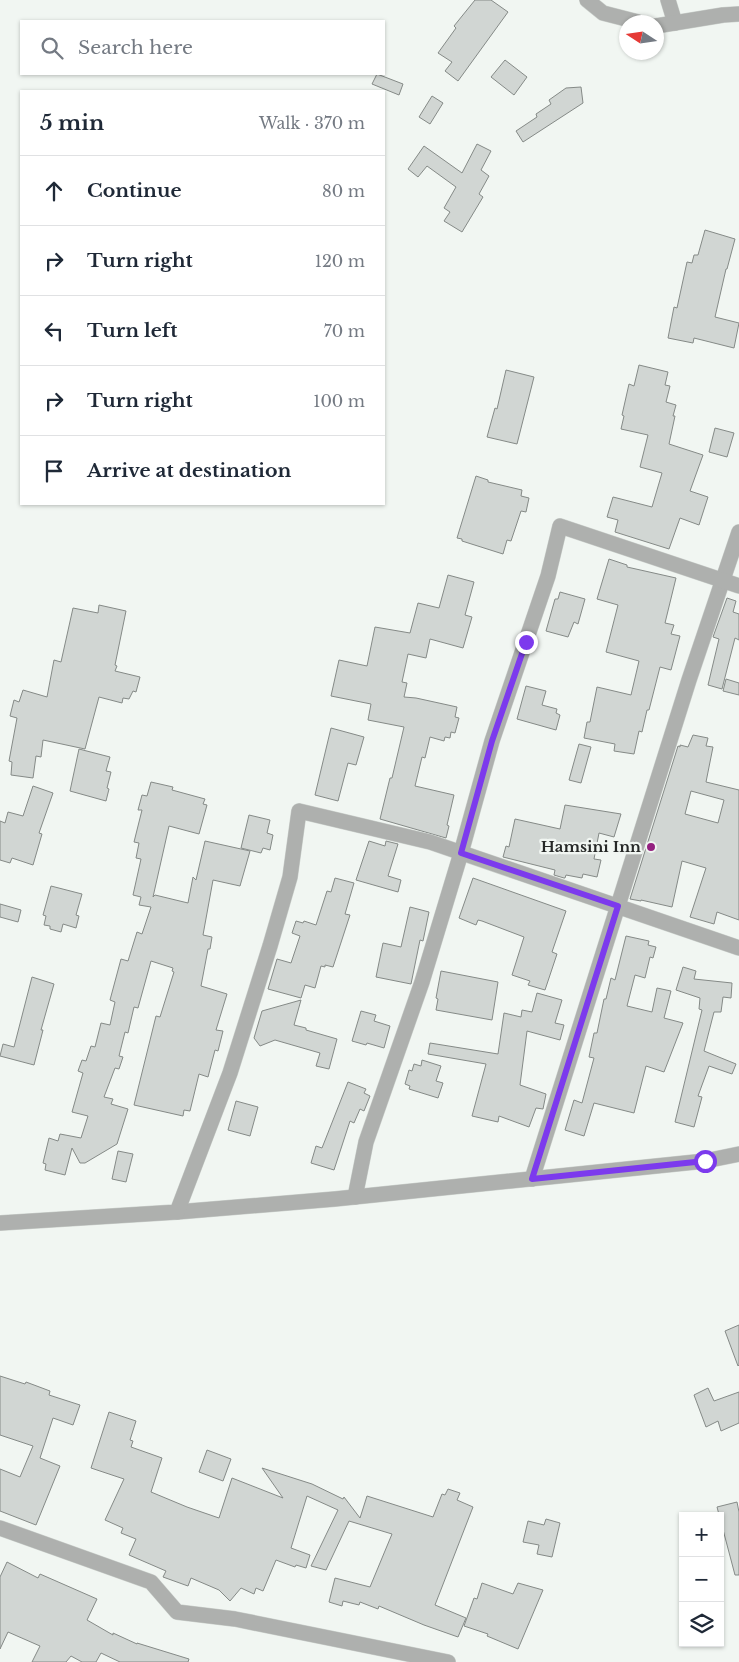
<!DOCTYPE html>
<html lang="en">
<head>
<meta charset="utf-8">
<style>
	:root { --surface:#fff; --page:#f6f6f7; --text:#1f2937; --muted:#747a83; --line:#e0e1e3 }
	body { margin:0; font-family:"Libre Baskerville",serif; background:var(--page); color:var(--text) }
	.controls { position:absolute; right:15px; bottom:15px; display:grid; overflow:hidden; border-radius:0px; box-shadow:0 1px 4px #0004 }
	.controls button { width:45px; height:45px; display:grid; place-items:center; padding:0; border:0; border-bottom:1px solid var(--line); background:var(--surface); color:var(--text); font:25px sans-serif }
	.compass { position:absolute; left:619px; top:15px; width:45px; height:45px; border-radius:50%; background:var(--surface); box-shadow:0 1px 4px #0004; rotate:282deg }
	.stop { position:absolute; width:15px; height:15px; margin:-11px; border:4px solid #7c3aed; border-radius:50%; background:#fff }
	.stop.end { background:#7c3aed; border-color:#fff; box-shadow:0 1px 5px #0008 }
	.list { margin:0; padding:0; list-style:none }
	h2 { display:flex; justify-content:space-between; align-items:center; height:65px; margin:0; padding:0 20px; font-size:21px }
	h2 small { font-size:16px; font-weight:400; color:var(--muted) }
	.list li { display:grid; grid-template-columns:32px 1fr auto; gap:15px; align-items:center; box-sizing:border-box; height:70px; padding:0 20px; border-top:1px solid var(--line) }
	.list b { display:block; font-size:19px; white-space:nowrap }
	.list em { font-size:16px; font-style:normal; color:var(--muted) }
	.icon { flex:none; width:28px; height:28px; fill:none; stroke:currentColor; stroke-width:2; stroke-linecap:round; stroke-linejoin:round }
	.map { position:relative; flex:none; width:739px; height:1662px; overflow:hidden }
	.search { position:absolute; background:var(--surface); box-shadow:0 1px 4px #0004; left:20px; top:20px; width:365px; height:55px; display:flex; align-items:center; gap:12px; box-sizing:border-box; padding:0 18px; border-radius:0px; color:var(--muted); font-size:19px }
	.panel { position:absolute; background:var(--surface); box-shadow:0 1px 4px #0004; left:20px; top:90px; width:365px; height:415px; border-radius:0px }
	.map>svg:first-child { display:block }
	.building { fill:#d1d6d3; stroke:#858a87; fill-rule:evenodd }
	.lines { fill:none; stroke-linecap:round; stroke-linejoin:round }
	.minor-casing { stroke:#ccd1cd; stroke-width:16 }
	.minor { stroke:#aeb0ae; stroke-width:15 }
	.route { stroke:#7c3aed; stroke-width:6 }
	.poi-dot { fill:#942180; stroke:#f1f6f2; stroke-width:2 }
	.labels { text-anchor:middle; stroke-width:4.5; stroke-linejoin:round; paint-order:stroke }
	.poi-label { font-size:15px; font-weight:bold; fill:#262827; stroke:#f1f6f2; text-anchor:end }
</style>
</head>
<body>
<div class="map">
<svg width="739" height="1662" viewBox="0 0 739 1662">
	<rect width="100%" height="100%" fill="#f1f6f2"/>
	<g class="building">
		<path d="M475,0H491L508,12L458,81L445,71L452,62L438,53L456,28L454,26Z"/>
		<path d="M505,60L527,77L514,95L491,77Z"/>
		<path d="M377,74L403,84L399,95L372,84Z"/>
		<path d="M581,87L583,103L523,142L516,131L537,117L536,114L551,104L549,100L566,88Z"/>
		<path d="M432,96L443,103L430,124L419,117Z"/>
		<path d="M477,144L491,151L481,170L489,176L479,194L483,197L462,232L444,221L450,212L444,208L456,187L427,166L418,177L408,169L424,146L462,173Z"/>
		<path d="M705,230L735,239L727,269H726L715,317L739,323L734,348L694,338L693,343L668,338L674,307L677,308L687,262L692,263L694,255H698Z"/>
		<path d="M639,365L668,372L665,385L670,386L666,402L676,405L673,416H675L669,444L703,455L690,491L708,497L699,525L680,518L669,549L615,532L618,520L607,517L613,497L652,507L662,473L640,467L648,435L621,429L624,416L622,415L629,384L634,386Z"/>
		<path d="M506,370L534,377L517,444L487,437L495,408L497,409Z"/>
		<path d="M715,428L734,433L727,457L709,452Z"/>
		<path d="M476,476L488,480V482L522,490L521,496L529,498L526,512L521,511L511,541L507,540L503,554L462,541V539L457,538Z"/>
		<path d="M609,559L627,565V567L676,578L665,623L674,625L671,634L680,636L671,670L660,667L649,710H647L642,732L639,731L634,754L614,751L615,744L584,738L587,722H590L597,687L631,695L639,661L606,652L618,605L597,599Z"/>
		<path d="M448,575L474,582L465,615L472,617L463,648L430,639L426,658L408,654L402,682L407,683L404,697L416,698L457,707L455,717L459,718L455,733L451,732L450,738L445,737L444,741L430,737L425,758L422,757L415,786L454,795L447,825L449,826L446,838L380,819L390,778H392L404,727L368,720L371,704L331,696L339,660L367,666L375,627L410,633L418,603L439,608Z"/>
		<path d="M560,592L585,599L578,624L574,622L568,637L546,631L555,599H558Z"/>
		<path d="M727,598L736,601L733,612L739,614V640L735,638L722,689L708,685L719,639L713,637Z"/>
		<path d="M99,605L126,611L115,665L117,666L115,671L140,677L136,692L133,691L129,699L123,698L122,703L99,697L85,749L43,740L41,757L36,756L33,778L11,775L12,762L9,761L17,718L10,716L14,700L19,702L23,690L47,697L54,660L61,662L73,608L98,613Z"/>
		<path d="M726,679L739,683V695L723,691Z"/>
		<path d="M526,686L546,691L542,705L557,709L556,713L560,715L556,730L517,719Z"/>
		<path d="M331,728L364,737L356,765L348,763L338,801L315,795Z"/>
		<path d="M693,735L708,738L706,746L713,747L706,782L739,790V920L717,912L714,924L690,917L706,868L682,861L672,907L641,900V901L630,899L678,746L680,747V745L688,747ZM691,791L724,800L718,823L685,814Z"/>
		<path d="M579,744L591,747L581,783L569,780Z"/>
		<path d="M79,749L110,757L106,771L111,772L107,788L109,789L106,801L70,791Z"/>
		<path d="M151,782L173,787L172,790L205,799L203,804L207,805L199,834L169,826L153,897L155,895L188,903L193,877L196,880L205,841L250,851L240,886L213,880L203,935L212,937L210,949H208L201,986L227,994L216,1030L223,1031L218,1051L215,1050L208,1077L199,1074L190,1111L184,1110L183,1116L134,1105L156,1016L160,1017L174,972L172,971L173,968L151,961L138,1008L134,1007L128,1033L125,1032L119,1056L123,1057L119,1069L115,1068L104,1097L113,1099L111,1104L128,1109L117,1144L85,1163H80L72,1148L65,1175L45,1170L46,1164L43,1163L49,1138L58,1141L60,1134L81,1138L88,1116L72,1112L83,1073L78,1071L82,1060L86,1061L91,1046L95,1047L101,1023L110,1025L115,1002L110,1000L121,959L128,961L137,932L142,934L151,907L139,905L141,897L133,895L141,859L136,858L139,843L134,842L142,810H138L142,795L147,796Z"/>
		<path d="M33,786L53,793L39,833L42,834L33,865L12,858L10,863L0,860V821L5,823L8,812L23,816Z"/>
		<path d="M565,805L621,814L614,837L599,833L594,859L601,860L597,877L583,874L582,878L566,875L565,878H564L554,875L555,870L503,857L506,846L509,847L515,819L560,829Z"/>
		<path d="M249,815L270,820L267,833L273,835L270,850L263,848L261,853L241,848Z"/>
		<path d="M369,841L385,846L386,841L398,844L388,876L401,880L398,892L356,880Z"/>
		<path d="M335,878L354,883L345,914L350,915L333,967L325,965V967L321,966L315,988L305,985L301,998L268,989L277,959L291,963L300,936L292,933L296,921L303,923L304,921L316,925L327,891L331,892Z"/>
		<path d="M473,878L566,911L552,952L557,954L545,990L528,985L530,981L512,975L524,937L482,921L478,920L476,925L459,918Z"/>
		<path d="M51,886L82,894L76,915L79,916L76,928L63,924L61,932L50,929V926L44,925L46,916L43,915Z"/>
		<path d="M0,904L21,910L18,922L0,917Z"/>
		<path d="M410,907L429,912L423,941L420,940L411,984L376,977L383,943L401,947Z"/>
		<path d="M626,936L649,941L648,945L656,947L653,958L650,957L645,978L635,975L627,1006L652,1012L657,988L671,991L664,1018L683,1023L664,1072L646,1066L634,1113L594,1103L584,1136L565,1130L574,1100L582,1103L594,1058L589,1057L594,1033H597L604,999H606L611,978L615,980Z"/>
		<path d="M683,967L696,971L694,979L732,983L731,998L723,997L721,1012H714L704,1051L736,1064L732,1074L709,1066L698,1096L702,1097L694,1127L675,1122L702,1010L699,1009L700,998L676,990Z"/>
		<path d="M441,971L498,982L492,1020L436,1010L438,999L436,998Z"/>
		<path d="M32,977L54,984L41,1030H43L34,1065L0,1056L3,1044L14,1047Z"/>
		<path d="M537,993L562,1000L555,1023L564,1025L560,1040L527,1031L520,1085L546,1094L543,1109L536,1108L529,1127L499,1116L498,1122L472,1116L486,1064L428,1054L430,1043L498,1054L504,1013L521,1017L522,1010L532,1012Z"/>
		<path d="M301,1000L294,1025L306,1028V1030L337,1039L329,1069L316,1066L320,1053L275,1040L260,1046L254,1038L262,1011Z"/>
		<path d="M361,1011L376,1015L374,1021L390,1026L384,1048L367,1043L366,1045L352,1041Z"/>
		<path d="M422,1060L441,1066L436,1081L443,1083L438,1098L409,1089L410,1086L405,1084L409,1070L412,1071L414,1064L421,1066Z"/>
		<path d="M348,1082L366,1089L364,1093L370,1096L364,1111L360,1109L354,1123L350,1121L334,1170L311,1163L316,1146L322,1148Z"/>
		<path d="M236,1101L258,1107L250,1136L228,1130Z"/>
		<path d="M118,1151L133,1154L126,1182L112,1179Z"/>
		<path d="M739,1325V1365L738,1366L725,1331Z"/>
		<path d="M0,1376L25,1384L26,1382L50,1391L49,1395L80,1405L73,1425L53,1418L40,1458L60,1466L36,1525L0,1511V1469L20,1477L33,1446L0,1435Z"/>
		<path d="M708,1388L714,1401L739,1392V1423L721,1431L718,1421L706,1427L694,1395Z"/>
		<path d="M109,1412L136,1421L130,1440L133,1441L131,1447L162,1458L151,1492L187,1507L219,1518L232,1478L283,1498L262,1468L312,1484L343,1499L344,1497L360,1518L367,1496L433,1517L442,1494L445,1495L448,1489L460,1493L457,1500L473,1507L435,1605L466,1618L458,1637L424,1625L379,1606L378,1609L360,1602L359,1605L343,1601L342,1606L329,1602L335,1578L370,1587L392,1534L349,1521L326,1570L311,1566L338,1510L307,1496L291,1548L310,1555L306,1568L296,1565L295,1567L276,1560L263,1591L256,1588L254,1594L241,1588L230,1601L219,1590L191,1578L188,1586L163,1577L166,1571L129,1555L136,1539L121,1533L123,1528L105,1520L124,1479L91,1468Z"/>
		<path d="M207,1450L231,1459L223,1481L199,1472Z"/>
		<path d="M737,1502L739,1512V1575H735L717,1507Z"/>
		<path d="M546,1519L560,1523L552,1557L537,1554L539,1545L523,1542L528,1521L544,1525Z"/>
		<path d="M7,1562L38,1578L40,1574L97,1599L87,1620L113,1635V1633L137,1644V1643L189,1659L188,1662H120L101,1653L96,1662H82L71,1656L66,1662H32L40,1646L8,1632L0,1649V1577Z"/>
		<path d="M482,1583L513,1594L518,1583L543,1590L518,1649L487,1636L488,1634L464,1626L474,1598L477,1599Z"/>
	</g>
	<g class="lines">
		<defs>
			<g id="minor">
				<path d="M587,0L603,13L638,22"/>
				<path d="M668,0L675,23"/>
				<path d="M656,26L723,15L739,14"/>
				<path d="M532,1179L689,680L739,532"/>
				<path d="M355,1197L366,1142L422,982L461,853L492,741L548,576L560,526L739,586"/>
				<path d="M177,1212L335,1199L705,1161L739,1154"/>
				<path d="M0,1223L177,1212L230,1073L270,946L290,877L299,811L430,842L739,948"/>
				<path d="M0,1528L151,1582L177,1612L235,1619L448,1662"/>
			</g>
		</defs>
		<use href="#minor" class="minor-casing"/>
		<use href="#minor" class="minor"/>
	</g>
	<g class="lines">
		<path class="route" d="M526,642L492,741L461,853L618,906L532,1179L705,1161"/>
	</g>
	<circle class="poi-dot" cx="651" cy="847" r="5"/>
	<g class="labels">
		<g class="poi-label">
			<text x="641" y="852">Hamsini Inn</text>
		</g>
	</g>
</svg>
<div class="controls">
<button>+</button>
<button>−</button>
<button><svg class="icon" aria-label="layers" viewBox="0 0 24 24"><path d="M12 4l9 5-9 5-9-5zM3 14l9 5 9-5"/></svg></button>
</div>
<svg class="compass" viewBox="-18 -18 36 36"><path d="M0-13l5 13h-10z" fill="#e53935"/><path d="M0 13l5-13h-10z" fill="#747a83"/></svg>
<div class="stop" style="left:705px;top:1161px"></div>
<div class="stop end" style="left:526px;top:642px"></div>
<div class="search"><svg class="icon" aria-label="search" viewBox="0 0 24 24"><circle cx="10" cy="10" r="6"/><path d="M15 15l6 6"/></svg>Search here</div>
<section class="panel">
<h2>5 min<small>Walk · 370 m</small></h2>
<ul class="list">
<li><svg class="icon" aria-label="ahead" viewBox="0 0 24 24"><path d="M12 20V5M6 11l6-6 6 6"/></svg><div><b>Continue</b></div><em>80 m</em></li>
<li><svg class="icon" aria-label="right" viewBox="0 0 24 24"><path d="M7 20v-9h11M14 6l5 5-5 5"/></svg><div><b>Turn right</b></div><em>120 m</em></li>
<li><svg class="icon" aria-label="left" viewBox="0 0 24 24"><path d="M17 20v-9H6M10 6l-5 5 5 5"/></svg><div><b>Turn left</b></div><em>70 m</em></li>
<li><svg class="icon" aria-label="right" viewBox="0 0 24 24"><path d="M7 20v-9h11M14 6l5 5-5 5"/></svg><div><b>Turn right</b></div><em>100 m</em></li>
<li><svg class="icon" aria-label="arrive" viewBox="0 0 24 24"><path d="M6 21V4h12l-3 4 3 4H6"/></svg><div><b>Arrive at destination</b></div></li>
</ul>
</section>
</div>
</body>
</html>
